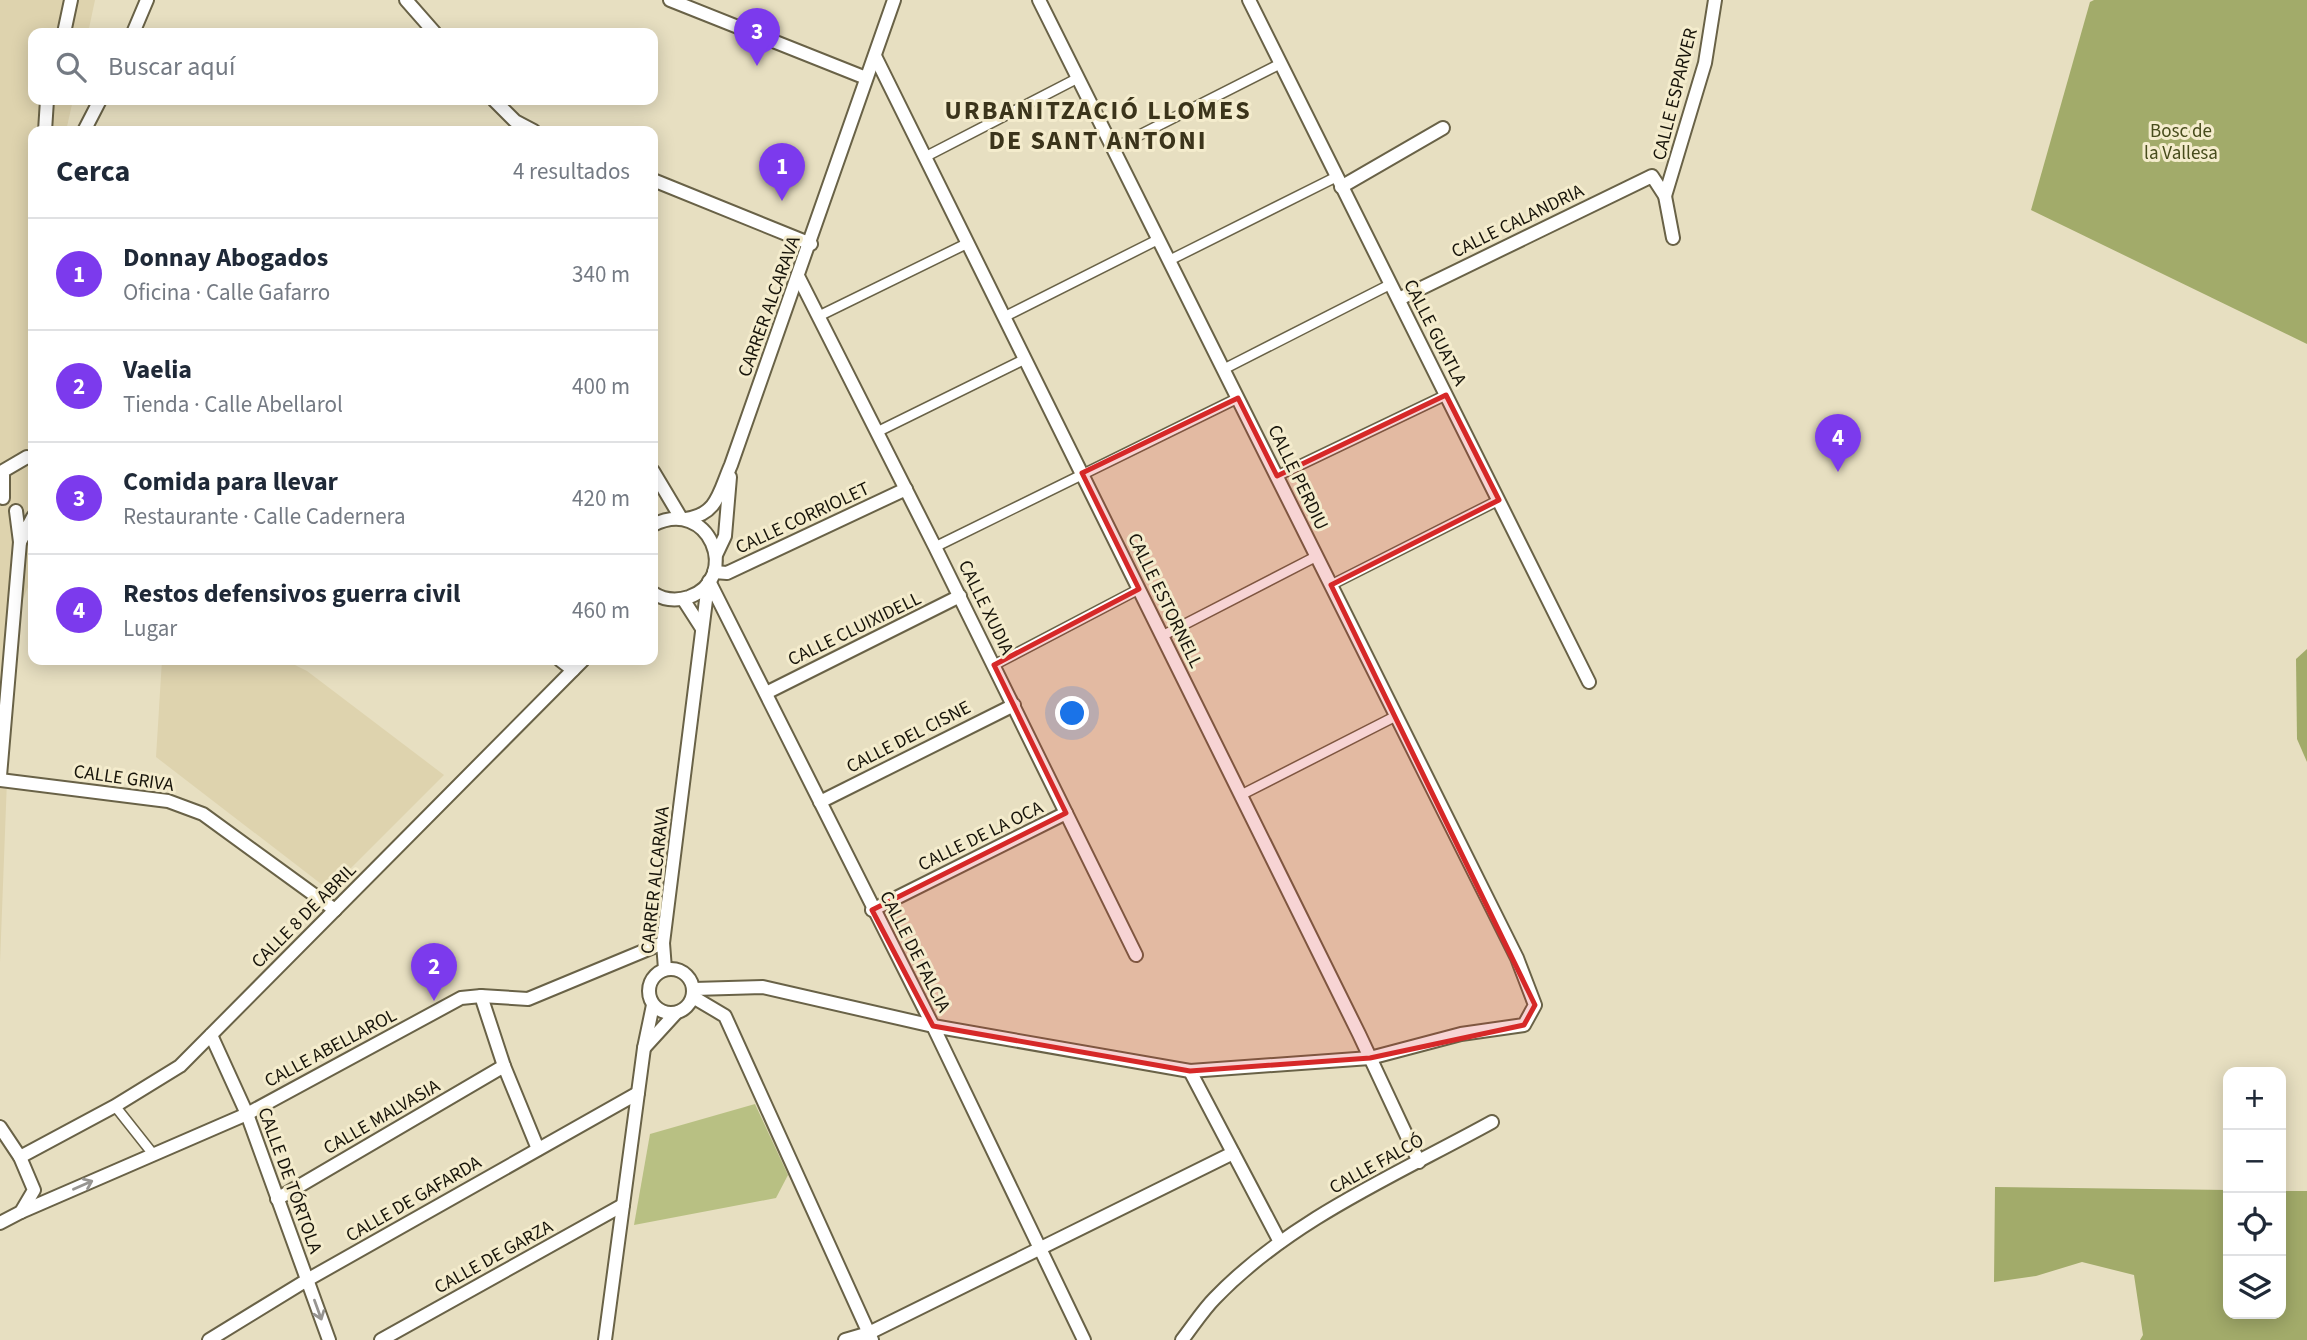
<!DOCTYPE html>
<html lang="es">
<head>
<meta charset="utf-8">
<style>
	:root { --surface:#fff; --page:#f6f6f7; --text:#1f2937; --muted:#747a83; --line:#e0e1e3; --accent:#7c3aed }
	body { margin:0; font-family:"Source Sans 3",sans-serif; background:var(--page); color:var(--text) }
	.controls { position:absolute; right:21px; bottom:21px; display:grid; overflow:hidden; border-radius:14px; box-shadow:0 4px 18px #0003 }
	.controls button { width:63px; height:63px; display:grid; place-items:center; padding:0; border:0; border-bottom:2px solid var(--line); background:var(--surface); color:var(--text); font:35px sans-serif }
	.you { position:absolute; left:1073px; top:714px; width:24px; height:24px; margin:-18px; border:5px solid #fff; border-radius:50%; background:#1a73e8; box-shadow:0 0 0 10px #1a73e833 }
	.badge { display:grid; place-items:center; width:46px; height:46px; border-radius:50%; background:var(--accent); color:#fff; font-size:23px; font-weight:700 }
	.pin { position:absolute; translate:-50% -58px; filter:drop-shadow(0 2px 4px #0008) }
	.pin::after { content:''; position:absolute; top:37px; width:24px; height:21px; background:inherit; clip-path:polygon(0 0,100% 0,50% 100%) }
	.list { margin:0; padding:0; list-style:none }
	h2 { display:flex; justify-content:space-between; align-items:center; height:91px; margin:0; padding:0 28px; font-size:30px }
	h2 small { font-size:23px; font-weight:400; color:var(--muted) }
	.list li { display:grid; grid-template-columns:46px 1fr auto; gap:21px; align-items:center; box-sizing:border-box; height:112px; padding:0 28px; border-top:2px solid var(--line) }
	.list b { display:block; font-size:26px; white-space:nowrap }
	.list p { margin:0; font-size:23px; white-space:nowrap; color:var(--muted) }
	.list em { font-size:23px; font-style:normal; color:var(--muted) }
	.icon { flex:none; width:38px; height:38px; fill:none; stroke:currentColor; stroke-width:2; stroke-linecap:round; stroke-linejoin:round }
	.map { position:relative; flex:none; width:2307px; height:1340px; overflow:hidden }
	.search { position:absolute; background:var(--surface); box-shadow:0 4px 18px #0003; left:28px; top:28px; width:630px; height:77px; display:flex; align-items:center; gap:18px; box-sizing:border-box; padding:0 24px; border-radius:14px; color:var(--muted); font-size:26px }
	.panel { position:absolute; background:var(--surface); box-shadow:0 4px 18px #0003; left:28px; top:126px; width:630px; height:539px; border-radius:14px }
	.map>svg:first-child { display:block }
	.built { fill:#ded3ae }
	.green { fill:#b8c083 }
	.forest { fill:#a2ab6a }
	.lines { fill:none; stroke-linecap:round; stroke-linejoin:round }
	.pedestrian-casing { stroke:#696247; stroke-width:12 }
	.minor-casing { stroke:#696247; stroke-width:16 }
	.pedestrian { stroke:#fff; stroke-width:9 }
	.minor { stroke:#fff; stroke-width:12 }
	.oneway { stroke:#979591 }
	.marked { fill:#d62828; fill-opacity:0.2; stroke:#d62828; stroke-width:5; stroke-linejoin:round }
	.labels { text-anchor:middle; stroke-width:6; stroke-linejoin:round; paint-order:stroke }
	.street-label { font-size:19px; fill:#17140a; stroke:#f4eccd }
	.park-label { font-size:19px; fill:#484d1d; stroke:#f4eccd }
	.district-label { font-size:26px; font-weight:bold; letter-spacing:2px; fill:#3b341b; stroke:#f4eccd }
</style>
</head>
<body>
<div class="map">
<svg width="2307" height="1340" viewBox="0 0 2307 1340">
	<rect width="100%" height="100%" fill="#e7dfc1"/>
	<g class="built">
		<path d="M0,0H95L88,33H33V100H73L66,131H33V575L13,623L0,963Z"/>
		<path d="M162,660H285L307,671L444,775L329,890L156,757Z"/>
	</g>
	<path class="green" d="M755,1104L788,1175L776,1198L634,1225L650,1134Z"/>
	<g class="forest">
		<path d="M2094,0H2307V344L2031,210L2090,2Z"/>
		<path d="M2307,649V762L2297,739L2296,659Z"/>
		<path d="M1995,1187L2228,1190V1314H2281V1191H2307V1340H2140L2143,1335L2134,1275L2082,1262L2036,1276L1994,1282Z"/>
	</g>
	<g class="lines">
		<defs>
			<g id="pedestrian">
				<path d="M1114,148L1280,64"/>
				<path d="M925,157L1078,78"/>
				<path d="M1170,260L1336,177"/>
				<path d="M819,316L968,243"/>
				<path d="M1004,317L1159,239"/>
				<path d="M1224,369L1391,284"/>
				<path d="M877,432L1025,359"/>
				<path d="M1277,476L1446,395"/>
				<path d="M935,547L1238,398"/>
				<path d="M1331,585L1499,500"/>
				<path d="M1162,636L1317,556"/>
				<path d="M994,665L1139,589"/>
				<path d="M1241,795L1396,716"/>
				<path d="M115,1106L153,1154"/>
			</g>
			<g id="minor">
				<path d="M406,0L435,33"/>
				<path d="M670,0L866,78"/>
				<path d="M1249,0L1589,682"/>
				<path d="M64,33L71,0"/>
				<path d="M133,33L147,0"/>
				<path d="M875,56L1359,1034L1419,1162"/>
				<path d="M494,100L515,121L534,131"/>
				<path d="M45,131L47,100"/>
				<path d="M84,131L100,100"/>
				<path d="M653,180L811,244"/>
				<path d="M1341,187L1443,128"/>
				<path d="M1665,196L1705,63L1715,0"/>
				<path d="M799,278L935,547L1136,955"/>
				<path d="M1399,299L1652,176L1665,196L1673,238"/>
				<path d="M653,471L681,518"/>
				<path d="M3,498V471L27,457L33,459"/>
				<path d="M16,511L20,542L33,517"/>
				<path d="M686,519C718,514 719,492 731,465L894,0"/>
				<path d="M653,525C709,496 742,578 689,597C677,601 664,600 653,593"/>
				<path d="M716,555L725,536L730,477"/>
				<path d="M714,572L727,573L906,489"/>
				<path d="M709,581L933,1026L1084,1340"/>
				<path d="M683,599L701,627"/>
				<path d="M560,660L573,670"/>
				<path d="M766,693L960,596"/>
				<path d="M0,776L20,542"/>
				<path d="M0,780L168,801L203,814L335,910"/>
				<path d="M820,802L1014,705"/>
				<path d="M872,910L1066,813"/>
				<circle cx="671" cy="991" r="22"/>
				<path d="M665,969L663,943L708,584"/>
				<path d="M694,989L763,987L933,1026L1190,1071L1370,1058L1461,1034L1524,1025L1535,1005L1517,958L1039,0"/>
				<path d="M481,996L504,1066L538,1149"/>
				<path d="M693,997L725,1016L872,1340"/>
				<path d="M211,1035L247,1114L329,1340"/>
				<path d="M644,1048L676,1013"/>
				<path d="M1190,1071L1280,1242"/>
				<path d="M0,1127L20,1157L34,1190L21,1212L0,1223"/>
				<path d="M20,1157L115,1106L180,1066L583,660"/>
				<path d="M277,1199L504,1066"/>
				<path d="M21,1212L247,1114L461,998L481,996L528,999L663,943"/>
				<path d="M209,1340L307,1280L638,1093"/>
				<path d="M381,1340L623,1205"/>
				<path d="M605,1340L644,1048L653,1005"/>
				<path d="M845,1340L869,1333L1233,1153"/>
				<path d="M1182,1340C1193,1326 1203,1310 1215,1298C1291,1219 1398,1174 1492,1122"/>
			</g>
		</defs>
		<use href="#pedestrian" class="pedestrian-casing"/>
		<use href="#minor" class="minor-casing"/>
		<use href="#pedestrian" class="pedestrian"/>
		<use href="#minor" class="minor"/>
	</g>
	<defs><path id="oneway-shaft" d="M-6 0H5M1.5-3L5.5 0L1.5 3" fill="none" stroke-width="1.6" stroke-linecap="round" stroke-linejoin="round" transform="scale(1.75)"/></defs>
	<g class="oneway">
		<use href="#oneway-shaft" transform="translate(83 1185) rotate(-24)"/>
		<use href="#oneway-shaft" transform="translate(318 1310) rotate(70)"/>
	</g>
	<path class="marked" d="M1446,395L1499,500L1331,585L1535,1005L1524,1025L1370,1058L1190,1071L933,1026L872,910L1066,813L994,665L1139,589L1082,473L1238,398L1277,476Z"/>
	<g class="labels">
		<g class="street-label">
			<text transform="translate(1674 94) rotate(-76)" y="7">CALLE ESPARVER</text>
			<text transform="translate(1517 220) rotate(-26)" y="7">CALLE CALANDRIA</text>
			<text transform="translate(768 306) rotate(-70)" y="7">CARRER ALCARAVA</text>
			<text transform="translate(1436 332) rotate(63)" y="7">CALLE GUATLA</text>
			<text transform="translate(1299 477) rotate(64)" y="7">CALLE PERDIU</text>
			<text transform="translate(802 517) rotate(-25)" y="7">CALLE CORRIOLET</text>
			<text transform="translate(1166 600) rotate(64)" y="7">CALLE ESTORNELL</text>
			<text transform="translate(987 607) rotate(64)" y="7">CALLE XUDIA</text>
			<text transform="translate(854 628) rotate(-26)" y="7">CALLE CLUIXIDELL</text>
			<text transform="translate(908 736) rotate(-27)" y="7">CALLE DEL CISNE</text>
			<text transform="translate(124 777) rotate(8)" y="7">CALLE GRIVA</text>
			<text transform="translate(980 835) rotate(-26)" y="7">CALLE DE LA OCA</text>
			<text transform="translate(654 880) rotate(-84)" y="7">CARRER ALCARAVA</text>
			<text transform="translate(303 915) rotate(-45)" y="7">CALLE 8 DE ABRIL</text>
			<text transform="translate(916 951) rotate(63)" y="7">CALLE DE FALCIA</text>
			<text transform="translate(330 1047) rotate(-28)" y="7">CALLE ABELLAROL</text>
			<text transform="translate(381 1116) rotate(-30)" y="7">CALLE MALVASIA</text>
			<text transform="translate(1376 1163) rotate(-29)" y="7">CALLE FALCÓ</text>
			<text transform="translate(291 1180) rotate(70)" y="7">CALLE DE TÓRTOLA</text>
			<text transform="translate(413 1198) rotate(-30)" y="7">CALLE DE GAFARDA</text>
			<text transform="translate(493 1256) rotate(-29)" y="7">CALLE DE GARZA</text>
		</g>
		<g class="park-label">
			<text x="2181" y="137">Bosc de<tspan x="2181" dy="22">la Vallesa</tspan></text>
		</g>
		<g class="district-label">
			<text x="1098" y="119">URBANITZACIÓ LLOMES<tspan x="1098" dy="30">DE SANT ANTONI</tspan></text>
		</g>
	</g>
</svg>
<div class="controls">
<button>+</button>
<button>−</button>
<button><svg class="icon" aria-label="locate" viewBox="0 0 24 24"><circle cx="12" cy="12" r="6"/><path d="M12 2v4M12 18v4M2 12h4M18 12h4"/></svg></button>
<button><svg class="icon" aria-label="layers" viewBox="0 0 24 24"><path d="M12 4l9 5-9 5-9-5zM3 14l9 5 9-5"/></svg></button>
</div>
<div class="you"></div>
<div class="pin badge" style="left:782px;top:201px">1</div>
<div class="pin badge" style="left:434px;top:1001px">2</div>
<div class="pin badge" style="left:757px;top:66px">3</div>
<div class="pin badge" style="left:1838px;top:472px">4</div>
<div class="search"><svg class="icon" aria-label="search" viewBox="0 0 24 24"><circle cx="10" cy="10" r="6"/><path d="M15 15l6 6"/></svg>Buscar aquí</div>
<section class="panel">
<h2>Cerca<small>4 resultados</small></h2>
<ul class="list">
<li><span class="badge">1</span><div><b>Donnay Abogados</b><p>Oficina · Calle Gafarro</p></div><em>340 m</em></li>
<li><span class="badge">2</span><div><b>Vaelia</b><p>Tienda · Calle Abellarol</p></div><em>400 m</em></li>
<li><span class="badge">3</span><div><b>Comida para llevar</b><p>Restaurante · Calle Cadernera</p></div><em>420 m</em></li>
<li><span class="badge">4</span><div><b>Restos defensivos guerra civil</b><p>Lugar</p></div><em>460 m</em></li>
</ul>
</section>
</div>
</body>
</html>
